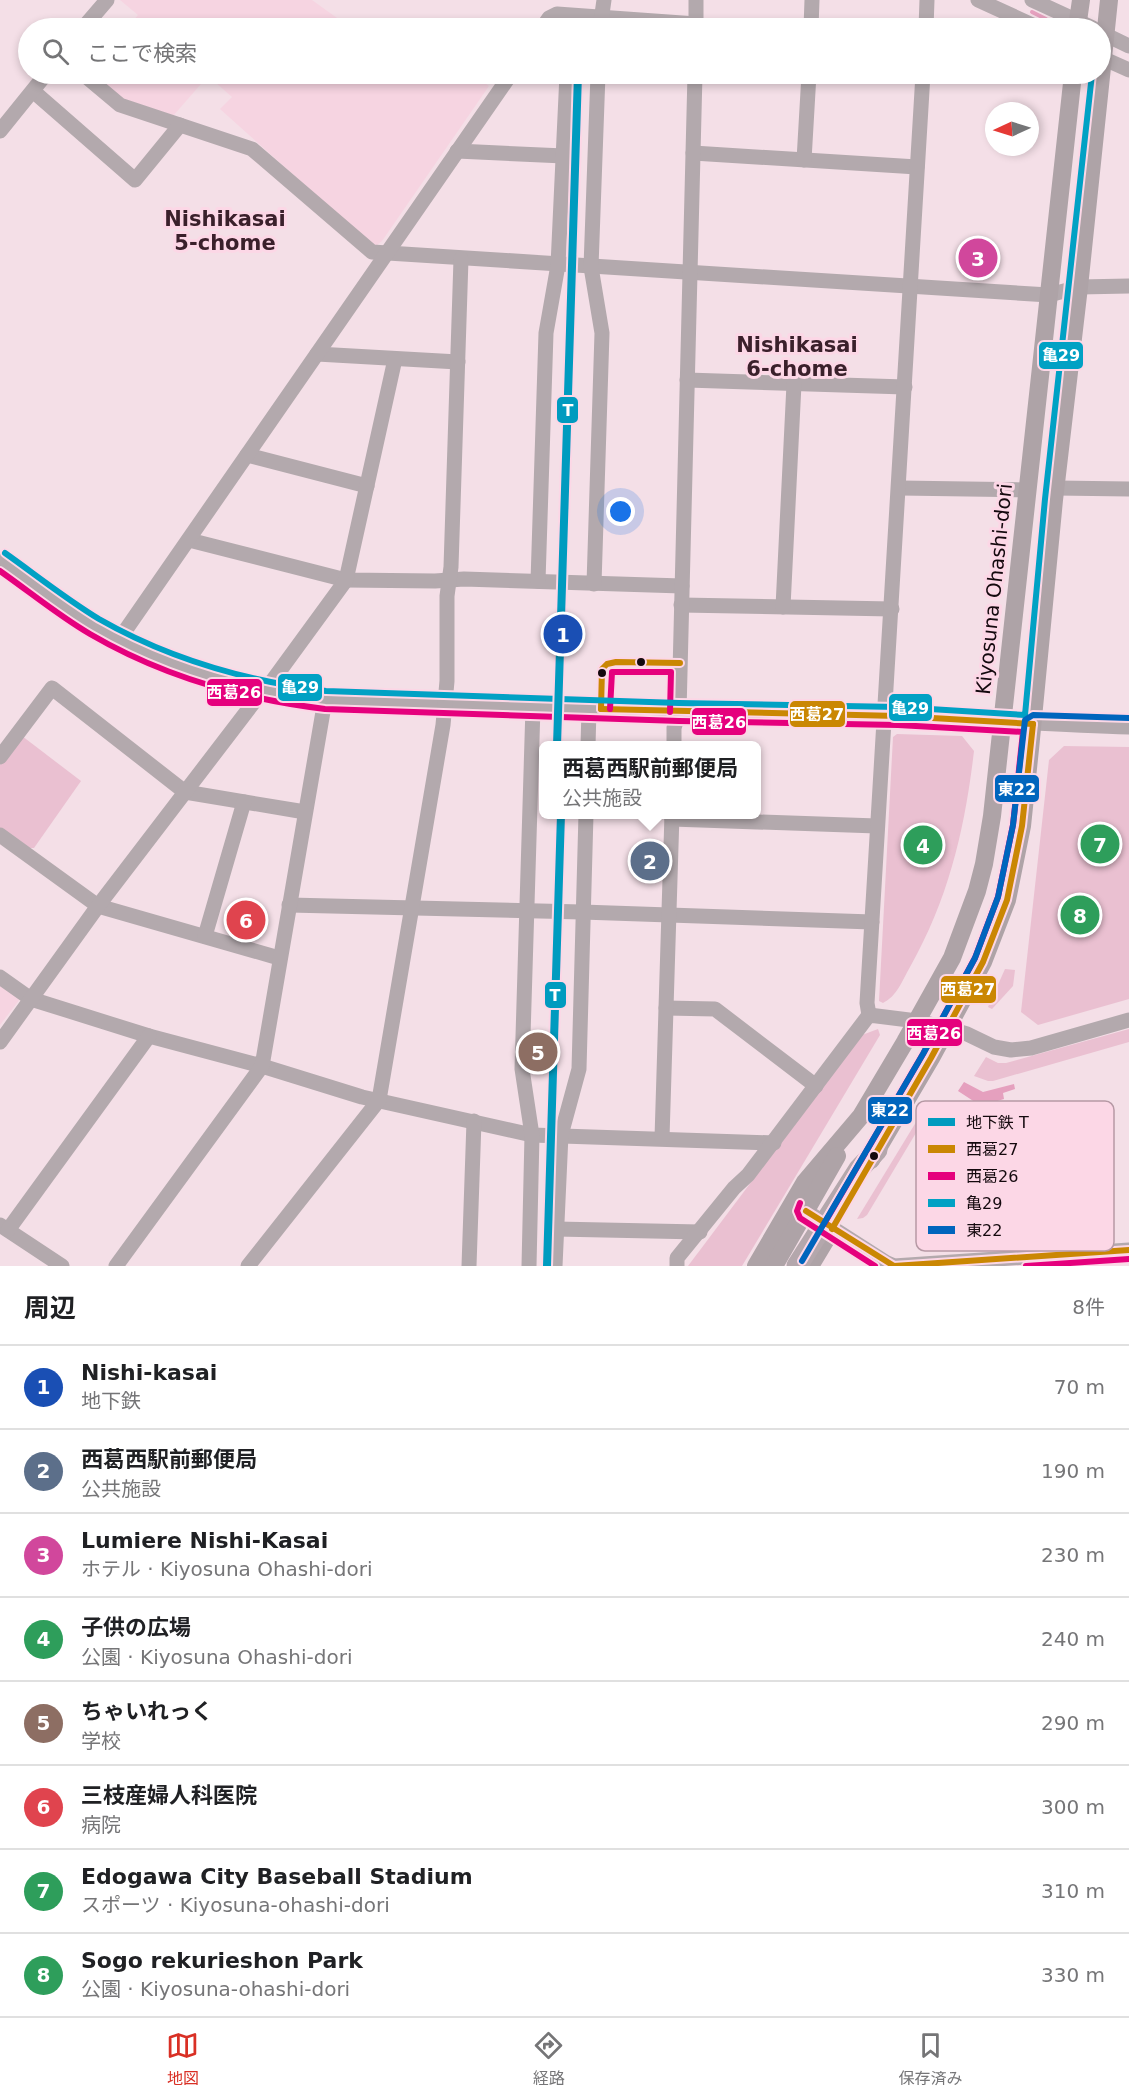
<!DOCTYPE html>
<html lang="ja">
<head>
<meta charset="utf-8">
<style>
	:root { --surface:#fff; --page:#f6f6f6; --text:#202124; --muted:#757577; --line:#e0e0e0; --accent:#d93025 }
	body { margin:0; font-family:"DejaVu Sans","Noto Sans JP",sans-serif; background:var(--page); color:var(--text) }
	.compass { position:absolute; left:985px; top:102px; width:54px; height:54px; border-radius:50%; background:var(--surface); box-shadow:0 3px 9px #0003; rotate:266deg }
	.you { position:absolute; left:621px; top:512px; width:21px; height:21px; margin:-15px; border:4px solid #fff; border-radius:50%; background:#1a73e8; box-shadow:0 0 0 9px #1a73e833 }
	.badge { display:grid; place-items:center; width:39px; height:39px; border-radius:50%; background:var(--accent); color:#fff; font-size:20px; font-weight:700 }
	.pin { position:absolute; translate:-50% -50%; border:3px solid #fff; box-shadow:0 2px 6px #0006 }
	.popup { position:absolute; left:539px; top:741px; width:222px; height:78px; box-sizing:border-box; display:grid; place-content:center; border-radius:9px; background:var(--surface); filter:drop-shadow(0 2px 4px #0005); font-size:20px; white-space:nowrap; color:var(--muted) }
	.popup b { font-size:22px; color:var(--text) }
	.popup::after { content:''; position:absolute; left:50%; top:100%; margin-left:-12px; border:12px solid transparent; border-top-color:var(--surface) }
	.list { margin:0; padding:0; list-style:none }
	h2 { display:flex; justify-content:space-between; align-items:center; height:78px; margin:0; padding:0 24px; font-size:26px }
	h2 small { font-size:20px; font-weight:400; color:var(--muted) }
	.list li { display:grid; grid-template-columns:39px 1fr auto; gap:18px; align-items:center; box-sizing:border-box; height:84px; padding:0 24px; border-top:2px solid var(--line) }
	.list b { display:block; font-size:22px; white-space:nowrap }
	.list p { margin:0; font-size:20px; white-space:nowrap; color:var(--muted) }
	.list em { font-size:20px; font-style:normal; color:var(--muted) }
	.icon { flex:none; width:33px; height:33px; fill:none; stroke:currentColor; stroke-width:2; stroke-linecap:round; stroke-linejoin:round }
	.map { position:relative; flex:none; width:1129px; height:1266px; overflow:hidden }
	.search { position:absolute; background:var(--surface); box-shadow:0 3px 9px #0003; left:18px; right:18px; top:18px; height:66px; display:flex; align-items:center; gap:15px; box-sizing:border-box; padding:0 21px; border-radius:33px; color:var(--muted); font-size:22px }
	.sheet { height:750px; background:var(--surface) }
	nav { display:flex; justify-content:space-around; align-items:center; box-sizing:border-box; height:84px; border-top:2px solid var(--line); background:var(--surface); font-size:16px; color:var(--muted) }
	nav a { display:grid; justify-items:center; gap:3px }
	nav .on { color:var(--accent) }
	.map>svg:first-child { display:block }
	.built { fill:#f6d4e1 }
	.green { fill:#eac0d1 }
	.water { fill:#e5a0be }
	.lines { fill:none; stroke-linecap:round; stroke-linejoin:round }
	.stream { stroke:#e5a0be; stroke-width:4 }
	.minor { stroke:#b3a9ad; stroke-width:15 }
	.major { stroke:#aea3a7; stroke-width:18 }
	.highway { stroke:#b4a7ac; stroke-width:21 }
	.bus-1-casing { stroke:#fcd7e6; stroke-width:10 }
	.bus-2-casing { stroke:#fcd7e6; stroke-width:10 }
	.bus-3-casing { stroke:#fcd7e6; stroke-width:10 }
	.bus-4-casing { stroke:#fcd7e6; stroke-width:10 }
	.bus-1 { stroke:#ca8703; stroke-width:6 }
	.bus-2 { stroke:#e5007d; stroke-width:6 }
	.bus-3 { stroke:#01a1c4; stroke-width:6 }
	.bus-4 { stroke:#0065bd; stroke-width:6 }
	.metro-1-casing { stroke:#fcd7e6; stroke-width:12 }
	.metro-1 { stroke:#009bbf; stroke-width:8 }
	.bus-dot { fill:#14090e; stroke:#fcd7e6; stroke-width:2 }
	.labels { text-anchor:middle; stroke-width:6; stroke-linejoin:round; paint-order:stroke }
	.street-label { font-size:20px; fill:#14090e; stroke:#fcd7e6 }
	.neighbourhood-label { font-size:21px; font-weight:bold; fill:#3a202b; stroke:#fcd7e6 }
	.key { fill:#fcd7e6; stroke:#b699a5; stroke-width:1.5 }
	.key-label { font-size:16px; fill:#14090e }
	.line-badge { stroke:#fcd7e6; stroke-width:2 }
	.badge-label { font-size:16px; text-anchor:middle; font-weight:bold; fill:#fff }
</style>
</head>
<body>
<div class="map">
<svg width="1129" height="1266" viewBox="0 0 1129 1266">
	<rect width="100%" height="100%" fill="#f4dfe7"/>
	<g class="built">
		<path d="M120,0H312L351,28H127L138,15Z"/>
		<path d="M92,74H471L489,86L382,241L376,246L372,245L220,109L232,97L208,76L173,116L123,100Z"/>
		<path d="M0,985L20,999L0,1025Z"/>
	</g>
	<g class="green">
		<path d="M897,734L962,736L974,751C965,828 949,898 910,967C902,981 897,996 883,1003L879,1001L893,737Z"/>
		<path d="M22,736L81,781L34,848H27L0,830V765Z"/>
		<path d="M1064,746L1129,747V999L1038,1025L1021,1012L1049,760Z"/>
		<path d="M1005,969L1015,970L1013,986L992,1009L988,1007Z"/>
		<path d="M878,1029L880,1035L742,1266H688L862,1035Z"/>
		<path d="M1129,1029V1042L993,1081H988L974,1076L986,1057L998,1063H1006Z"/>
		<path d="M924,1109L929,1111L867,1215L863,1218L857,1219Z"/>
		<path d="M982,1216L984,1241L969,1242L966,1217Z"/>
	</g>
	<path class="water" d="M964,1082L983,1092L1014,1084L1015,1089L1003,1093L1004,1099L981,1106L958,1091Z"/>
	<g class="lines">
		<path class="stream" d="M1032,12L1046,19"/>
		<g class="minor">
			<path d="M978,0L1039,28"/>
			<path d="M1032,0L1093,28"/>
			<path d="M83,28L107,0"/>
			<path d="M542,28L549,18L557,14L696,24"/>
			<path d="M600,28L604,0"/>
			<path d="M696,28V0"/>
			<path d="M811,28L812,0"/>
			<path d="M926,28L927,0"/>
			<path d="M1100,32L1129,46"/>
			<path d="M1100,57L1129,70"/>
			<path d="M83,74L120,105L252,149L372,252L1049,295L1079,287L1129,286"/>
			<path d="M33,91L135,180L180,125"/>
			<path d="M0,131L46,74"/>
			<path d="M457,151L564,156"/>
			<path d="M693,153L917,167"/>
			<path d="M804,160L809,74"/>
			<path d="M317,354L458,362"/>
			<path d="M687,380L905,387"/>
			<path d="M247,455L367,486"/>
			<path d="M900,488L1027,490"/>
			<path d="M1056,488L1129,489"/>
			<path d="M189,540L346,580L435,581L464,579L682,586"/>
			<path d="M0,560C70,609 125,650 208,676C317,710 432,703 545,707C664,712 782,713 901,716C977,719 1053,725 1129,727"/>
			<path d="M538,581L546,333L558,265L567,74"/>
			<path d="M594,584L602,333L591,267L598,74"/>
			<path d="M681,605L892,609"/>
			<path d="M783,607L794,384"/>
			<path d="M121,641L127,628L511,74"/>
			<path d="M588,746L589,709"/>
			<path d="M674,746V728L679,712L695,74"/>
			<path d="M0,757L52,688L185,792L305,812"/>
			<path d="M672,819L877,826"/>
			<path d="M0,835L98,906L279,958"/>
			<path d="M289,905L582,912L872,922"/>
			<path d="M205,936L244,802"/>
			<path d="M0,977L31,999L149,1036L262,1066L362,1097L532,1135L774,1143"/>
			<path d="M666,1008L715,1009L816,1086"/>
			<path d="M869,1015L867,1003C887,693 904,383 923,74"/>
			<path d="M0,1042L98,906L254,702L273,680L346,580L395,359"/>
			<path d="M662,1138L672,814"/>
			<path d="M998,1165L1005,1164"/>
			<path d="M806,1211L887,1263L894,1266L1129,1250"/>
			<path d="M0,1225L62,1266"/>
			<path d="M556,1229L700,1232"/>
			<path d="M8,1230L149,1036"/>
			<path d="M116,1266L262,1066L325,700"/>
			<path d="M248,1266L379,1100L443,725L447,681V596L451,567L461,259"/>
			<path d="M469,1266L474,1121"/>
			<path d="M529,1266L532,1135L522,1069L533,707"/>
			<path d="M555,1266L561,1135L579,1069L586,814"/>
			<path d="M677,1266V1258L734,1188L748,1175L869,1015L917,1021L947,1028L967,1034L994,1047L1011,1050L1031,1048L1129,1020"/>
		</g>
		<g class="major">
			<path d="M1077,28L1081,0"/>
			<path d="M871,1160L931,1058L983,962L1007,900L1022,826L1030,749L1054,500L1079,287L1109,0"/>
			<path d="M756,1266L805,1182L861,1116L905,1042L952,958L977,891L984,864L992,816L1073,74"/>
			<path d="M774,1266L837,1156"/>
			<path d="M810,1266L831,1231"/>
		</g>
		<path class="highway" d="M797,1266L859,1169L877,1150"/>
		<defs>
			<g id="bus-1">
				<path d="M601,709L898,716L1033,724"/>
				<path d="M601,709L602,669L607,664L616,662L680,663"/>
				<path d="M806,1211L894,1266L1129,1250"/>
				<path d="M832,1229L931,1058L983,962L1007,900L1022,826L1033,724"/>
			</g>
			<g id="bus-2">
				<path d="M0,571C30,592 59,616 90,634C162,676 242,699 325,709L679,721L898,725L1023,732L1013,825L998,897L975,958L923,1054L824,1224"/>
				<path d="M610,709L612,672H671L670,712"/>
				<path d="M800,1203L797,1211L800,1218L875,1266"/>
				<path d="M1026,1266L1129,1259"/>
			</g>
			<path id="bus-3" d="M5,553C36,575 66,599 99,619C169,659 246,681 326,691L679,703L898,707L1025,715L1045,499L1092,74"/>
			<path id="bus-4" d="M802,1261L923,1054L975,958L998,897L1013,825L1025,720L1033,715L1129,718"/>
		</defs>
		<use href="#bus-1" class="bus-1-casing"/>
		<use href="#bus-2" class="bus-2-casing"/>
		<use href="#bus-3" class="bus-3-casing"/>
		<use href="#bus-4" class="bus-4-casing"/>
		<use href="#bus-1" class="bus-1"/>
		<use href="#bus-2" class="bus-2"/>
		<use href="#bus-3" class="bus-3"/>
		<use href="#bus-4" class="bus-4"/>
		<defs>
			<g id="metro-1">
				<path d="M557,746L578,74"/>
				<path d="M547,1266L561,814"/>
			</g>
		</defs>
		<use href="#metro-1" class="metro-1-casing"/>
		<use href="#metro-1" class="metro-1"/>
	</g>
	<g class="bus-dot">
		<circle cx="641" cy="662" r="5"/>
		<circle cx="602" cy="673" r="5"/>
		<circle cx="874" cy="1156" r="5"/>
	</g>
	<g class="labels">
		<g class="street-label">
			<text transform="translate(994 589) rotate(-84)" y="7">Kiyosuna Ohashi-dori</text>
		</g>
		<g class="neighbourhood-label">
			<text x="225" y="226">Nishikasai<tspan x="225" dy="24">5-chome</tspan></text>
			<text x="797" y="352">Nishikasai<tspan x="797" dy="24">6-chome</tspan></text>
		</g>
	</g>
	<rect x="916" y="1101" width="198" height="150" rx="9" class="key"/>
	<rect x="928" y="1118" width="27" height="8" fill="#009bbf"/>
	<rect x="928" y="1145" width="27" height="8" fill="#ca8703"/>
	<rect x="928" y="1172" width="27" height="8" fill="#e5007d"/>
	<rect x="928" y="1199" width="27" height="8" fill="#01a1c4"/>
	<rect x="928" y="1226" width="27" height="8" fill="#0065bd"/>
	<g class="key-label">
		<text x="966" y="1128">地下鉄 T</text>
		<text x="966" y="1155">西葛27</text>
		<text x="966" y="1182">西葛26</text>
		<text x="966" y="1209">亀29</text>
		<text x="966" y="1236">東22</text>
	</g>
	<g class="line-badge">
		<rect x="1038" y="341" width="46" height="29" rx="6" fill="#01a1c4"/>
		<rect x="556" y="396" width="23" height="28" rx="6" fill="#009bbf"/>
		<rect x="277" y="673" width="46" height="29" rx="6" fill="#01a1c4"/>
		<rect x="206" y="678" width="57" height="29" rx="6" fill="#e5007d"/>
		<rect x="888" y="693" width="45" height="29" rx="6" fill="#01a1c4"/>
		<rect x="789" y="700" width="57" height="28" rx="6" fill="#ca8703"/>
		<rect x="691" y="707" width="56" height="29" rx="6" fill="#e5007d"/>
		<rect x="994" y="774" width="46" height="29" rx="6" fill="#0065bd"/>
		<rect x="940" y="975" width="57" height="29" rx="6" fill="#ca8703"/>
		<rect x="544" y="981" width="23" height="28" rx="6" fill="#009bbf"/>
		<rect x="906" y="1018" width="57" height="29" rx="6" fill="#e5007d"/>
		<rect x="867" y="1096" width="46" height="29" rx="6" fill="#0065bd"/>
	</g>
	<g class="badge-label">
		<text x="1061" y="361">亀29</text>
		<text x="568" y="416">T</text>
		<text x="300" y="693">亀29</text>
		<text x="234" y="698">西葛26</text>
		<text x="910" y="714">亀29</text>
		<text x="817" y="720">西葛27</text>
		<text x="719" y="728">西葛26</text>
		<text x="1017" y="795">東22</text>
		<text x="968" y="995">西葛27</text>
		<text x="555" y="1001">T</text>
		<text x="934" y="1039">西葛26</text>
		<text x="890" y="1116">東22</text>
	</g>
</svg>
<svg class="compass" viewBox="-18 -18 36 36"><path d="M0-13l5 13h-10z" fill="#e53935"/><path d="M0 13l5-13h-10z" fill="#757577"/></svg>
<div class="you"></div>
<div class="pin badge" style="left:563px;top:634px;background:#1a4fb4">1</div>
<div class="pin badge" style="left:650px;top:861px;background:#5c6f8a">2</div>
<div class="popup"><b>西葛西駅前郵便局</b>公共施設</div>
<div class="pin badge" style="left:978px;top:258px;background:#d1479c">3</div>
<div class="pin badge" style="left:923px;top:845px;background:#2e9e5b">4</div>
<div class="pin badge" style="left:538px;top:1052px;background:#8d6e63">5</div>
<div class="pin badge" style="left:246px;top:920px;background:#e0444e">6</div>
<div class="pin badge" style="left:1100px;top:844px;background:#2e9e5b">7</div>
<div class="pin badge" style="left:1080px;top:915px;background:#2e9e5b">8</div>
<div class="search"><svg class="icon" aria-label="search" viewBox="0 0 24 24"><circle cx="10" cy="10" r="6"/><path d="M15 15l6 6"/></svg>ここで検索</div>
</div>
<section class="sheet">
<h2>周辺<small>8件</small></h2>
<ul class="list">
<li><span class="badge" style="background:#1a4fb4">1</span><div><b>Nishi-kasai</b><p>地下鉄</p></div><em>70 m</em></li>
<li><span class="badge" style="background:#5c6f8a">2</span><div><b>西葛西駅前郵便局</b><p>公共施設</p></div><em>190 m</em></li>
<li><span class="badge" style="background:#d1479c">3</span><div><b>Lumiere Nishi-Kasai</b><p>ホテル · Kiyosuna Ohashi-dori</p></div><em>230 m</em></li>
<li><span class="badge" style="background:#2e9e5b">4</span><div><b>子供の広場</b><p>公園 · Kiyosuna Ohashi-dori</p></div><em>240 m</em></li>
<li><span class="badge" style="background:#8d6e63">5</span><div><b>ちゃいれっく</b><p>学校</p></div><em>290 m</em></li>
<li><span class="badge" style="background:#e0444e">6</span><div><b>三枝産婦人科医院</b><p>病院</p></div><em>300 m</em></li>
<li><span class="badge" style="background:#2e9e5b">7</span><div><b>Edogawa City Baseball Stadium</b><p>スポーツ · Kiyosuna-ohashi-dori</p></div><em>310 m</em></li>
<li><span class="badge" style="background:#2e9e5b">8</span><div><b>Sogo rekurieshon Park</b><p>公園 · Kiyosuna-ohashi-dori</p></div><em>330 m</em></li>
</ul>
</section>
<nav>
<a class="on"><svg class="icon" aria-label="map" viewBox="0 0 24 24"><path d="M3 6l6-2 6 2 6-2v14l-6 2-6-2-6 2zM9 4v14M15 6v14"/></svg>地図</a>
<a><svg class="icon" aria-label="directions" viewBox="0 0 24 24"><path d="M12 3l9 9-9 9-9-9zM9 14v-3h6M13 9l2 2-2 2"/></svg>経路</a>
<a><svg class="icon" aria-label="saved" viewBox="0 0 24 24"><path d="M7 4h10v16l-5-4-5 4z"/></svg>保存済み</a>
</nav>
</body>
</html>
